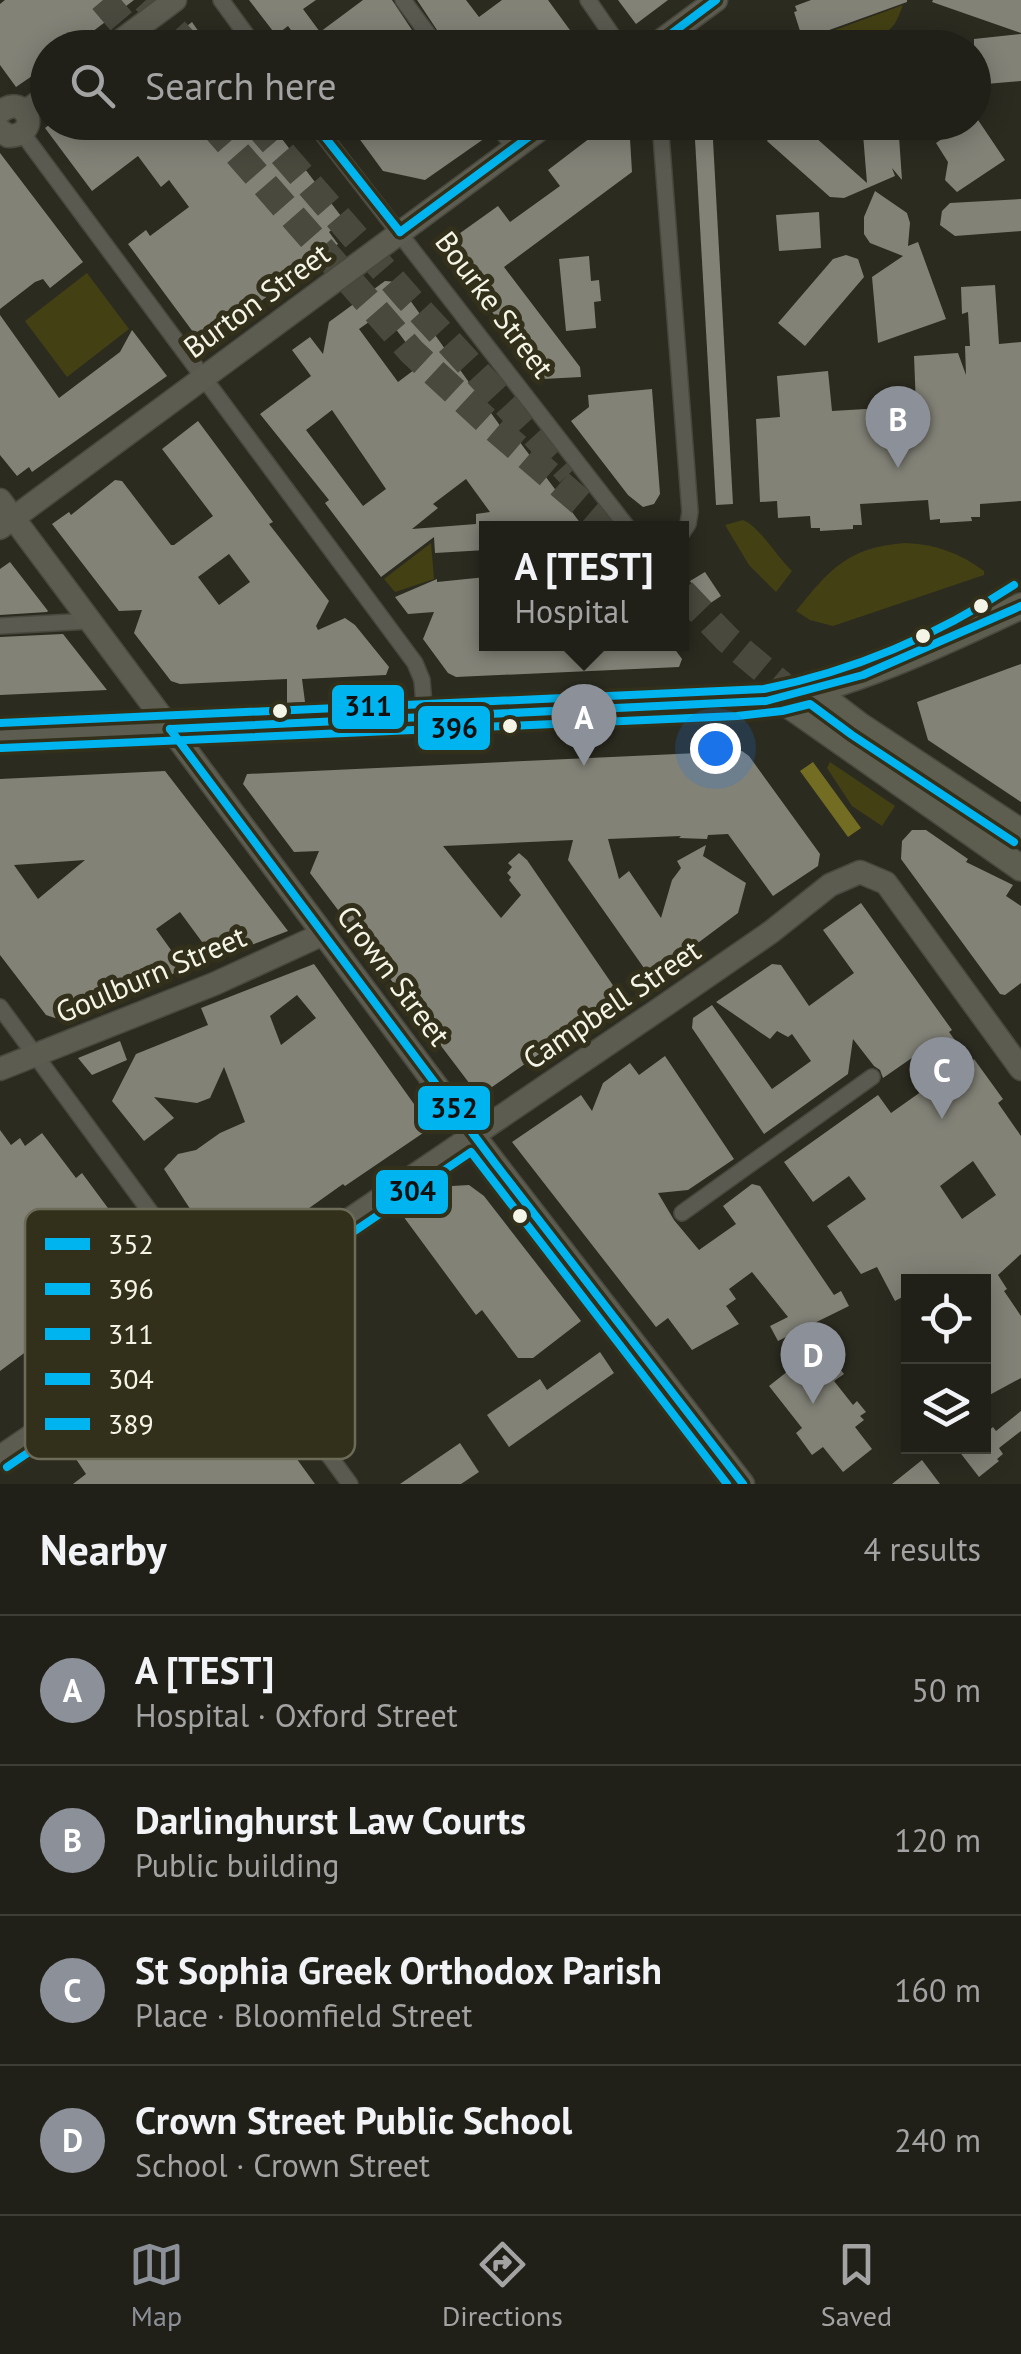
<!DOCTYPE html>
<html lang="en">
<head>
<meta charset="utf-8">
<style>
	:root { --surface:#212018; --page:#292821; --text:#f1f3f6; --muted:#a2a3a2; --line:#3e3e37; --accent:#8c9099 }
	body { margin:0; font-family:"PT Sans",sans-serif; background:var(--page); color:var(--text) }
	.controls { position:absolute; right:30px; bottom:30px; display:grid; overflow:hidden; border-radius:0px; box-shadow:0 5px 25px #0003 }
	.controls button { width:90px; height:90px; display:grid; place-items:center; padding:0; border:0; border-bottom:2px solid var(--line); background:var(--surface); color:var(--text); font:50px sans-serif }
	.you { position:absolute; left:715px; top:748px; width:35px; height:35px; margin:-25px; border:8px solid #fff; border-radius:50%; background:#1a73e8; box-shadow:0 0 0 15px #1a73e833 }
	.badge { display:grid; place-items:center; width:65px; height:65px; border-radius:50%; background:var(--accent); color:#fff; font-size:32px; font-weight:700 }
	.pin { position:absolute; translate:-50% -82px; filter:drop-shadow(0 2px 5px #0008) }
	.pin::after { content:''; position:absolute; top:52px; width:35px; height:30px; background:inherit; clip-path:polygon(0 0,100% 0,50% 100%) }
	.popup { position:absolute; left:479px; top:521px; width:210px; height:130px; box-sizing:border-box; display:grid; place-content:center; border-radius:0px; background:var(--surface); filter:drop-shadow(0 2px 8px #0005); font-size:32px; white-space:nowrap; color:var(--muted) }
	.popup b { font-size:38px; color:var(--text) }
	.popup::after { content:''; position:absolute; left:50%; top:100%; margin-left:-20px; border:20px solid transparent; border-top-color:var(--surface) }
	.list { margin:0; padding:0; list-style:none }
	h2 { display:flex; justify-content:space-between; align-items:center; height:130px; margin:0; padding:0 40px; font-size:42px }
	h2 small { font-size:32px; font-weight:400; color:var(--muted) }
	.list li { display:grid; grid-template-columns:65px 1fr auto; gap:30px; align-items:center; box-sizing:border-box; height:150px; padding:0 40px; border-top:2px solid var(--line) }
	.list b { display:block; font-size:38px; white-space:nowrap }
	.list p { margin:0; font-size:32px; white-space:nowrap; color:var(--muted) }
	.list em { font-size:32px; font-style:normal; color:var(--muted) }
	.icon { flex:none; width:55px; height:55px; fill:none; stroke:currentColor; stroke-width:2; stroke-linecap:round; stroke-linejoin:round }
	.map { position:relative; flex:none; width:1021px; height:1484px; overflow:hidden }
	.search { position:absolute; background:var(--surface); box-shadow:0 5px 25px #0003; left:30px; right:30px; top:30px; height:110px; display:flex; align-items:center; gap:25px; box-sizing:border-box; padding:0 35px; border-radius:55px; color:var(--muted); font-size:38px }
	.sheet { height:730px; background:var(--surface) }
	nav { display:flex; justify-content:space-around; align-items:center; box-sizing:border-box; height:140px; border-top:2px solid var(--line); background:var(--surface); font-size:28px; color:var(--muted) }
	nav a { display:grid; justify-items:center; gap:5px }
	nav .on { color:var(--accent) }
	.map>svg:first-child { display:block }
	.green { fill:#434014 }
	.water { fill:#726d23 }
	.building { fill:#828277; fill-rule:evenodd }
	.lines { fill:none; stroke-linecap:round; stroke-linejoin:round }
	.highway-tunnel { stroke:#4a493e; stroke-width:28; stroke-dasharray:28 14; stroke-linecap:butt }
	.street-casing { stroke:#49483e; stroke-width:18 }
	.secondary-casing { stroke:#49483e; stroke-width:25 }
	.primary-casing { stroke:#49483e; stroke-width:28 }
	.street { stroke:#5a5a51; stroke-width:15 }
	.secondary { stroke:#5c5c51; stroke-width:22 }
	.primary { stroke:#5e5e50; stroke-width:25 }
	.bus-1-casing { stroke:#32301a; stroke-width:15 }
	.bus-2-casing { stroke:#32301a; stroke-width:15 }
	.bus-3-casing { stroke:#32301a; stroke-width:15 }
	.bus-4-casing { stroke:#32301a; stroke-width:15 }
	.bus-5-casing { stroke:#32301a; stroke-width:15 }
	.bus-1 { stroke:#00b5ef; stroke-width:8 }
	.bus-2 { stroke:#00b5ef; stroke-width:8 }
	.bus-3 { stroke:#00b5ef; stroke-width:8 }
	.bus-4 { stroke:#00b5ef; stroke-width:8 }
	.bus-5 { stroke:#00b5ef; stroke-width:8 }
	.bus-dot { fill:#f5f5e7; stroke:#32301a; stroke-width:4 }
	.labels { text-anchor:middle; stroke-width:10; stroke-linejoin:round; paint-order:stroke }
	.street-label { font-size:30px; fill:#f5f5e7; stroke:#32301a }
	.key { fill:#32301a; stroke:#6c6b58; stroke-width:2.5 }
	.key-label { font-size:28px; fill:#f5f5e7 }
	.line-badge { stroke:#32301a; stroke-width:4 }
	.pale-badge-label { font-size:28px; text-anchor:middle; font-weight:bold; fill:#111 }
</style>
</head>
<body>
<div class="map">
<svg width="1021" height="1484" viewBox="0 0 1021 1484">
	<rect width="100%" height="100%" fill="#2c2b20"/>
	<g class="green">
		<path d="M903,5C900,12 897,22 892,27C877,45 835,48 816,37Z"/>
		<path d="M87,273L129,329L67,377L25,321Z"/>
		<path d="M743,520C759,526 777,557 792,571L776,592L749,565L725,525Z"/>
		<path d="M431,543L434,579L395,592L384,579Z"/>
		<path d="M905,543C935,544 960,553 984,571V575L833,626L810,620L796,611C829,570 848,547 905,543Z"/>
		<path d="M830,762L895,806L882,826L852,806L827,768Z"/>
	</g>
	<path class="water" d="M813,762L861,828L848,837L800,771Z"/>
	<g class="building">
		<path d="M5,0H134L71,48H48V65L16,87L0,65V4Z"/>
		<path d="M249,0H316L303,9L320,32L363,0H392L424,48H299L302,45L288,26L276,35Z"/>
		<path d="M417,0H466L479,17L502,0H548L583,48H449Z"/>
		<path d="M618,0H668L636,24Z"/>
		<path d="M811,0H907V2L807,38L805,33L801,34L794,12L797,11L795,6Z"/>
		<path d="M933,0H1021V33L932,2Z"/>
		<path d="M192,22L210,48H159Z"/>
		<path d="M757,32L759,48H709L708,37Z"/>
		<path d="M1021,34V81L974,85V39Z"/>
		<path d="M976,117L1005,160L957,192L945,180L948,162L936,143L967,122H974Z"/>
		<path d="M53,122H269L344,220L329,232L338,244L210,339L206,334L199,340L128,244L146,230L150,236L189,207L169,180L161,187L138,156L92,191L45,128Z"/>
		<path d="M347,122H478L488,136L425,180L383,171Z"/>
		<path d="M611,122H629L632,172L504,267L580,367L581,377L543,379L442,246L498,206L510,222L560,186L548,170Z"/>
		<path d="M694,122H712L733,504L716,505Z"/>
		<path d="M782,122H798L867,183L862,122H898L902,180L892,168L895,176L844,198L830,197L767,141Z"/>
		<path d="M0,153L83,262L50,288L43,279L35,282L0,309Z"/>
		<path d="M875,191L907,213L910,223L908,246L918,242L946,319L878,343L872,277L903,256L870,243L864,234V217Z"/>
		<path d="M1021,199V231L955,236L940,225L942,211L950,203Z"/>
		<path d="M819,212L821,248L779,251L776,215Z"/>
		<path d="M846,255L858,259L864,277L805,346L778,323L833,259Z"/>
		<path d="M589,256L591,281L599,280L601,301L594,302L596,328L566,331L559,259Z"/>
		<path d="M385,281L397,282L501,427L507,425L584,528H486V550L435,553L434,537L381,577L325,503L329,500L260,414L311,376L292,350L310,337L323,354L329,322ZM383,312L422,364L398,382L359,329ZM332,410L386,489L363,506L306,430ZM466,479L490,512L476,514V524L412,529L438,508L433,504Z"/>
		<path d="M995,285L999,344L1021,342V501L980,504V517H971L972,521L940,523V519L930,520L928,500L860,504L862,525H853V529L820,531V528H811L810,516L778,518L777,501L760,502L756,419L780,417L777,376L828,371L832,411L916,406L914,356L958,353L966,375L965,346H970L968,312L962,314L961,287Z"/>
		<path d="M0,315L59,398L120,352L132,330L167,376L32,472L29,467L17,476L0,455Z"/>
		<path d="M652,389L660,494L654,504L643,507L628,495L571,421L589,407L588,395Z"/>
		<path d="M198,421L273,522L269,524L329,601L316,626L318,630L345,618L355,625L389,667L386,675L302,679L305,702L287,703V679L180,684L171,681L134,633L142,610L119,611L52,524L69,512L71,515L115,480L122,481L171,545H174L213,516L162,449ZM229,554L250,582L219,605L198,577Z"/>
		<path d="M10,562L48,611L47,612L0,615V569Z"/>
		<path d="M705,572L721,596L706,606L690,581Z"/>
		<path d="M486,577V644H671L682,659L679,667L456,677L448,673L423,639L434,612L408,614L395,597L437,579V582Z"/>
		<path d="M63,634L107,690L0,695V637Z"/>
		<path d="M1021,664V802L928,740L917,702Z"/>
		<path d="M742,751L749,756L820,854L818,866L773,896L728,834L708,835L707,839L679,838L681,836L608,839L619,879L629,871L661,918L672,880L681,868L677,861L706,845L703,856L746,883L738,913L651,978L568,860L573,840L443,846L501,918L521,895L509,880L511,877L507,873L512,867L508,863L519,853L527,860L621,997L479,1096L310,873L319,851L294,852L243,784L247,774Z"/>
		<path d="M165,771L288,931L204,963L194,950L205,946L180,912L156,929L181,964L180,971L58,1019L46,1015L0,955V779ZM85,860L38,899L14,865Z"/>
		<path d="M912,830H926L968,859L966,862L1013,885L1006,896L1021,906V983L1005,995L1000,994L901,859L902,841Z"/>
		<path d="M861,903L952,1030L949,1032L971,1062L974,1059L1003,1099L998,1103L1021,1136V1254L998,1275L1007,1289L1004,1291L1021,1316V1378L984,1398V1282H908V1294L895,1301L877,1267L861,1274L827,1226L866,1199L849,1176L813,1202L784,1162L878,1095L891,1113L939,1079L919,1053L883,1078L880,1070L874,1066L853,1039L848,1074L764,1134L692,1028L693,1018L712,1005L772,1089L811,1061L792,1034L788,1037L777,1031L770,1039L716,1002L772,964L781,965L809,1006L854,973L823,930ZM973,1161L996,1195L962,1219L940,1186Z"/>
		<path d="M314,964L429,1125L426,1131L345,1186L343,1184L226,1267L197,1226L200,1224L164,1169L178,1154L196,1150L220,1133L245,1122L224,1067L210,1098L197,1103L154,1097L174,1118L144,1141L112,1101L136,1054L208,1025L201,1008ZM297,995L316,1018L281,1045L270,1016Z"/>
		<path d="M120,1041L127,1060L92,1075L78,1058Z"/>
		<path d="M665,1056L734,1159L688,1190L658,1193L674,1220L699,1250L736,1224L723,1206L752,1184L760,1186L834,1295L841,1291L849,1306L778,1341L770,1326L788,1317L752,1272L729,1289L736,1299L726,1306L739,1324L692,1350L668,1318L656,1327L512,1142L581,1095L592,1111L603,1083L630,1063L639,1075Z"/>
		<path d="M0,1130L11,1145L20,1138L25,1146L42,1133L76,1178L82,1173L122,1227L98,1245L108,1258L100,1264L116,1285L0,1371Z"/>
		<path d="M469,1185L484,1196L581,1321L533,1358H518L482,1310L476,1315L403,1216L436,1193L452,1186Z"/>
		<path d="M821,1345L844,1374L834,1381L853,1405L857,1401L866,1412L860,1416L864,1420L855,1427L872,1449L843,1472L823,1447L812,1455L796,1433L802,1428L769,1386Z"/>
		<path d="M209,1349L211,1353L217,1349L315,1484H73L86,1474L68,1447L128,1404L160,1408L148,1392Z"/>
		<path d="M600,1352L614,1373L509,1447L487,1415L540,1379L547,1390Z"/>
		<path d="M1021,1411V1431L999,1448L1003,1454L997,1459L999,1461L979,1477L955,1446H984V1430L986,1433L993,1427L996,1431Z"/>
		<path d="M460,1443L479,1472L461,1484H400Z"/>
		<path d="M922,1460L940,1484H892Z"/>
	</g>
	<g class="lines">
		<g class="highway-tunnel">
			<path d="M103,0L144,48"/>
			<path d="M146,0L190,48"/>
			<path d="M210,122L412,352L491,425L611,528"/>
			<path d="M255,122L408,298L570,473"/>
			<path d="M682,592L727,639L808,707"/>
		</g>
		<defs>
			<g id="street">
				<path d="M221,0L256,48"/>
				<path d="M403,0L438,48"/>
				<path d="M588,0L621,48"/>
				<path d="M313,122L628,528"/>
				<path d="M495,122L515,149"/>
				<path d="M660,122L690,512L688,524L682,533"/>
				<path d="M23,134L415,663L422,680L425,717"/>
				<path d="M0,626L90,621"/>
				<path d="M0,1007L350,1484"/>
				<path d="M682,1213L872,1077"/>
			</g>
			<g id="secondary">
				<path d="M111,48L175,0"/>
				<path d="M651,48L716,0"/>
				<path d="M0,112C27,91 43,136 8,136L0,130"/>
				<path d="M25,112L48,95"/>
				<path d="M0,500L462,1120L743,1484"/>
				<path d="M0,528L550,122"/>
				<path d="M0,736L170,729"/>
				<path d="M0,1069L214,984L323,934"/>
				<path d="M0,1457L658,1010L771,932L830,885L860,872L886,883L1021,1069"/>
			</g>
			<g id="primary">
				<path d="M813,690L859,725L1021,832"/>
				<path d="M780,699L1021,868"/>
				<path d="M170,729L766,701C849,688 945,642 1021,606"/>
			</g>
		</defs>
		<use href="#street" class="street-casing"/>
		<use href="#secondary" class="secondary-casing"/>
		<use href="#primary" class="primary-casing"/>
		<use href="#street" class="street"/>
		<use href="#secondary" class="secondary"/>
		<use href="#primary" class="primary"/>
		<defs>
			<g id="bus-1">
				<path d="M170,729L494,1162L743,1484"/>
				<path d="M170,729L766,701L863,675L1021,606"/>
			</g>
			<path id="bus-2" d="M1,748L737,716L782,711L810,704L852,735L1014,842"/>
			<path id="bus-3" d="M0,723L764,689C854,671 938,635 1014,585"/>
			<path id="bus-4" d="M7,1467L471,1152L727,1484"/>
			<g id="bus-5">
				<path d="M652,48L716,0"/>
				<path d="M313,122L400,232"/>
				<path d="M400,232L549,122"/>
			</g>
		</defs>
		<use href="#bus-1" class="bus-1-casing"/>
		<use href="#bus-2" class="bus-2-casing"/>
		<use href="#bus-3" class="bus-3-casing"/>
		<use href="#bus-4" class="bus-4-casing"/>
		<use href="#bus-5" class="bus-5-casing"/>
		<use href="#bus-1" class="bus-1"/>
		<use href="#bus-2" class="bus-2"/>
		<use href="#bus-3" class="bus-3"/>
		<use href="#bus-4" class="bus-4"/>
		<use href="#bus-5" class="bus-5"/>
	</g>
	<g class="bus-dot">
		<circle cx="981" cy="606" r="9"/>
		<circle cx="923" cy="636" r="9"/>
		<circle cx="280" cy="711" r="9"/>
		<circle cx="510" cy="726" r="9"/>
		<circle cx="520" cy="1216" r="9"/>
	</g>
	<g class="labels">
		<g class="street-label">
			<text transform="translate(257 301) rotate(-36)" y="10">Burton Street</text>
			<text transform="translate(494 305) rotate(53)" y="10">Bourke Street</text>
			<text transform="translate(151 975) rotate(-23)" y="10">Goulburn Street</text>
			<text transform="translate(393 976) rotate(53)" y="10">Crown Street</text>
			<text transform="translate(612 1005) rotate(-34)" y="10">Campbell Street</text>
		</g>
	</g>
	<rect x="25" y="1209" width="330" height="250" rx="15" class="key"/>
	<rect x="45" y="1238" width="45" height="12" fill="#00b5ef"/>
	<rect x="45" y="1283" width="45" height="12" fill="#00b5ef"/>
	<rect x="45" y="1328" width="45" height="12" fill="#00b5ef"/>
	<rect x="45" y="1373" width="45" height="12" fill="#00b5ef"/>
	<rect x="45" y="1418" width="45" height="12" fill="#00b5ef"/>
	<g class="key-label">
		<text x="108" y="1254">352</text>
		<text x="108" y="1299">396</text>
		<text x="108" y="1344">311</text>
		<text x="108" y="1389">304</text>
		<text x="108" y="1434">389</text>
	</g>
	<g class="line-badge">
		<rect x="330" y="683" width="76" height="48" rx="10" fill="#00b5ef"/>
		<rect x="416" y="704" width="76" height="48" rx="10" fill="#00b5ef"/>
		<rect x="416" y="1084" width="76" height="48" rx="10" fill="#00b5ef"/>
		<rect x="374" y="1168" width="76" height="48" rx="10" fill="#00b5ef"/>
	</g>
	<g class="pale-badge-label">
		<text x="368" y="716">311</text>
		<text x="454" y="738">396</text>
		<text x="454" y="1118">352</text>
		<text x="412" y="1201">304</text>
	</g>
</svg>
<div class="controls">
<button><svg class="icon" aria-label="locate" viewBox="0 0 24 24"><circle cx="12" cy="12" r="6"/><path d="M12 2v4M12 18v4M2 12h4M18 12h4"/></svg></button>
<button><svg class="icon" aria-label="layers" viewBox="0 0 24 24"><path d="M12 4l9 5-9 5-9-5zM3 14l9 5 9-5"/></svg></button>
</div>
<div class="you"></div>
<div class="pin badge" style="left:584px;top:766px">A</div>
<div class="popup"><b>A [TEST]</b>Hospital</div>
<div class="pin badge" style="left:898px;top:468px">B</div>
<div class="pin badge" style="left:942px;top:1119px">C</div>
<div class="pin badge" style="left:813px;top:1404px">D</div>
<div class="search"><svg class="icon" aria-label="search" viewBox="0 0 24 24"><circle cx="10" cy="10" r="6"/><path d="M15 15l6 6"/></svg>Search here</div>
</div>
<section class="sheet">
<h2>Nearby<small>4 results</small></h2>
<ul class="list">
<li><span class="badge">A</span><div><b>A [TEST]</b><p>Hospital · Oxford Street</p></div><em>50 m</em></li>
<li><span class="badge">B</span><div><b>Darlinghurst Law Courts</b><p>Public building</p></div><em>120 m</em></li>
<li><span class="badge">C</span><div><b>St Sophia Greek Orthodox Parish</b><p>Place · Bloomfield Street</p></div><em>160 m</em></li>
<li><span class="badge">D</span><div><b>Crown Street Public School</b><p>School · Crown Street</p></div><em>240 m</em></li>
</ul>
</section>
<nav>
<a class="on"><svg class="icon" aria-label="map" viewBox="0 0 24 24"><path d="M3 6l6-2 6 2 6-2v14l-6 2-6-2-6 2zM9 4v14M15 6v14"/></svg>Map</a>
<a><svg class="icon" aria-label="directions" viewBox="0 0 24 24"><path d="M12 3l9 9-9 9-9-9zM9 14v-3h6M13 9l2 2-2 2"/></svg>Directions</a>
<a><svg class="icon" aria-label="saved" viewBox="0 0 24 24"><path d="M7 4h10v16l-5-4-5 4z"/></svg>Saved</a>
</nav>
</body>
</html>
